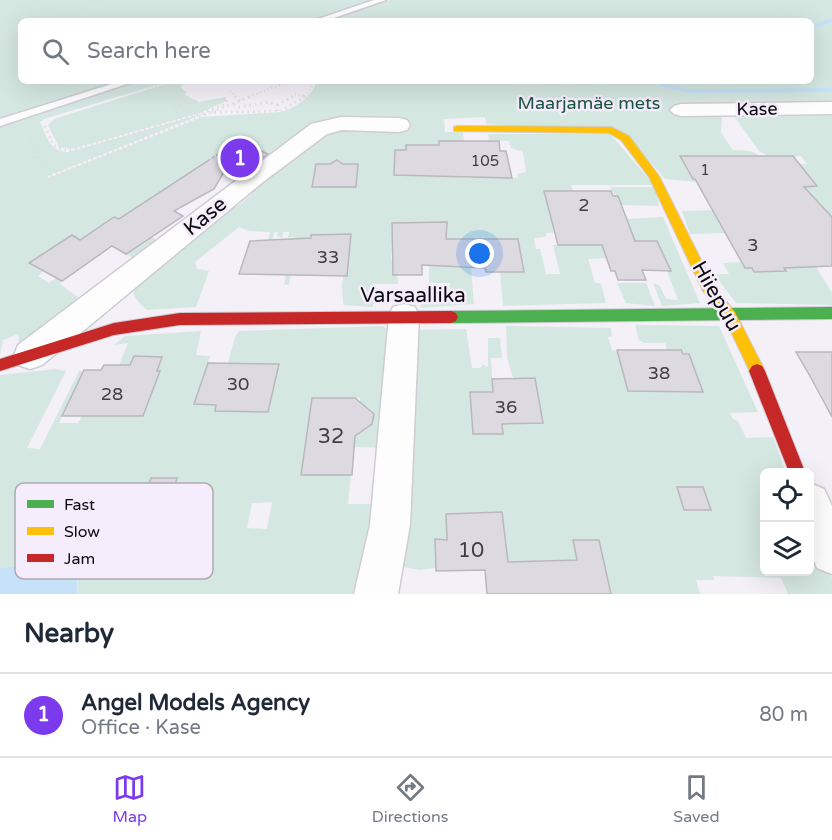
<!DOCTYPE html>
<html lang="en">
<head>
<meta charset="utf-8">
<style>
	:root { --surface:#fff; --page:#f2f2f3; --text:#1f2937; --muted:#747a83; --line:#e0e1e3; --accent:#7c3aed }
	body { margin:0; font-family:"Varela Round",sans-serif; background:var(--page); color:var(--text) }
	.controls { position:absolute; right:18px; bottom:18px; display:grid; overflow:hidden; border-radius:9px; box-shadow:0 6px 24px #0002 }
	.controls button { width:54px; height:54px; display:grid; place-items:center; padding:0; border:0; border-bottom:2px solid var(--line); background:var(--surface); color:var(--text); font:30px sans-serif }
	.you { position:absolute; left:480px; top:254px; width:21px; height:21px; margin:-15px; border:4px solid #fff; border-radius:50%; background:#1a73e8; box-shadow:0 0 0 9px #1a73e833 }
	.badge { display:grid; place-items:center; width:39px; height:39px; border-radius:50%; background:var(--accent); color:#fff; font-size:20px; font-weight:700 }
	.pin { position:absolute; translate:-50% -50%; border:3px solid #fff; box-shadow:0 2px 6px #0006 }
	.list { margin:0; padding:0; list-style:none }
	h2 { display:flex; justify-content:space-between; align-items:center; height:78px; margin:0; padding:0 24px; font-size:26px }
	h2 small { font-size:20px; font-weight:400; color:var(--muted) }
	.list li { display:grid; grid-template-columns:39px 1fr auto; gap:18px; align-items:center; box-sizing:border-box; height:84px; padding:0 24px; border-top:2px solid var(--line) }
	.list b { display:block; font-size:22px; white-space:nowrap }
	.list p { margin:0; font-size:20px; white-space:nowrap; color:var(--muted) }
	.list em { font-size:20px; font-style:normal; color:var(--muted) }
	.icon { flex:none; width:33px; height:33px; fill:none; stroke:currentColor; stroke-width:2; stroke-linecap:round; stroke-linejoin:round }
	.map { position:relative; flex:none; width:832px; height:594px; overflow:hidden }
	.search { position:absolute; background:var(--surface); box-shadow:0 6px 24px #0002; left:18px; right:18px; top:18px; height:66px; display:flex; align-items:center; gap:15px; box-sizing:border-box; padding:0 21px; border-radius:9px; color:var(--muted); font-size:22px }
	.sheet { height:162px; background:var(--surface) }
	nav { display:flex; justify-content:space-around; align-items:center; box-sizing:border-box; height:84px; border-top:2px solid var(--line); background:var(--surface); font-size:16px; color:var(--muted) }
	nav a { display:grid; justify-items:center; gap:3px }
	nav .on { color:var(--accent) }
	.map>svg:first-child { display:block }
	.green { fill:#d5e7e1; fill-rule:evenodd }
	.water { fill:#c6e1f8 }
	.lines { fill:none; stroke-linecap:round; stroke-linejoin:round }
	.stream { fill:#c6e1f8; fill-rule:evenodd }
	.building { fill:#ddd9e0; stroke:#bab7bd; stroke-width:1.5 }
	.lane-casing { stroke:#d0ccd3; stroke-width:3 }
	.street-casing { stroke:#d0ccd3; stroke-width:3 }
	.fast-casing { stroke:#d0ccd3; stroke-width:2 }
	.slow-casing { stroke:#d0ccd3; stroke-width:2 }
	.jam-casing { stroke:#d0ccd3; stroke-width:2 }
	.path-far1 { stroke:#dfdde0; stroke-width:2; stroke-dasharray:1 3; stroke-linecap:butt }
	.path { stroke:#dfdde0; stroke-width:3; stroke-dasharray:1.5 4; stroke-linecap:butt }
	.lane { fill:#fdfdfe; fill-rule:evenodd }
	.street { fill:#fdfdfe; fill-rule:evenodd }
	.fast { fill:#4caf50; fill-rule:evenodd }
	.slow { fill:#ffc107; fill-rule:evenodd }
	.jam { fill:#c62828; fill-rule:evenodd }
	.labels { text-anchor:middle; stroke-width:5; stroke-linejoin:round; paint-order:stroke }
	.far-number-label { font-size:15px; fill:#413e43 }
	.far-park-label { font-size:18px; fill:#1a553f; stroke:#f5edfb }
	.far-street-label { font-size:18px; fill:#0d0a0f; stroke:#f5edfb }
	.number-label { font-size:18px; fill:#413e43 }
	.street-label { font-size:21px; fill:#0d0a0f; stroke:#f5edfb }
	.near-number-label { font-size:21px; fill:#413e43 }
	.key { fill:#f5edfb; stroke:#afa9b4; stroke-width:1.5 }
	.key-label { font-size:16px; fill:#0d0a0f }
</style>
</head>
<body>
<div class="map">
<svg width="832" height="594" viewBox="0 0 832 594">
	<rect width="100%" height="100%" fill="#f4f0f8"/>
	<g class="green">
		<path d="M0,0H374L308,21H21V81H120L0,119Z"/>
		<path d="M390,0H832V106L717,114L722,118L721,133L733,150C765,150 764,158 774,187L816,186L799,164H807L801,156L772,158L759,151L734,116L735,114L832,110V238L815,265L832,293V305L736,303L714,274H729L723,263L742,262L745,268H752L754,272L785,271L784,268H789L726,233L690,234L682,211L758,209L680,156L697,182L665,179L626,134L486,124L485,117L444,119L445,132H463L464,141L460,142L464,178H518L517,174L526,172L523,152L511,148L509,141L489,140L488,134H610L654,185H571L573,191L623,219L663,217L700,303L662,306L653,283L660,286L666,299L678,300L667,271L670,270L657,241H601L606,258L588,259L595,283H601L606,303L503,306L500,272H524L518,241L463,240L466,268H471L474,304L421,308V289H450V283H429V265H432L414,223H393L391,260L393,261V275H397L398,284H374L373,307L344,305L343,303L342,284L351,234L312,235L311,238H298L289,285H284L294,237L288,238L289,232H283L282,238L277,236L278,232H274L272,241H268L270,232L249,231L239,227L195,262L197,269L209,271L196,307L147,310C139,304 132,296 133,285L230,207L239,205L253,193L250,191L335,120L287,146L282,144L268,154L238,141L142,231L160,242L138,261L90,233L80,240L71,235L29,263L43,272L38,276L49,283L56,278L62,281L60,284L86,303L32,345L19,344L18,334L3,340L0,355V126L141,81H170L44,119L40,122C47,137 49,152 69,152L208,112L48,176L46,179L202,117L281,112C297,107 311,97 317,81H811V21H325ZM562,232L565,245H553L560,274H546L540,249H536L534,238L546,237V233Z"/>
		<path d="M175,81H187L180,87L186,92L185,95L199,102L226,97V101L200,113L72,149L59,147L48,125L54,119Z"/>
		<path d="M610,187H655L659,206L621,205Z"/>
		<path d="M617,283H646L655,306L626,303Z"/>
		<path d="M635,325L719,326L758,412L730,413L733,419L738,421L746,438L773,437L786,472H764V572H810V528L832,578V594H788L781,578L713,576L714,580H696L700,594H541L508,562L502,512L446,514L447,540L436,539V568L419,570L400,566L414,330L466,329L472,368H480L483,365L488,367V338H500L502,358H491L493,392H470L473,434H503L502,424L535,378H513L507,358L506,326L611,328L612,336L608,337L612,350L618,351L628,391L703,392L689,354L667,350L665,343H644L639,340Z"/>
		<path d="M383,326L391,333L387,448L354,447L356,430H365L373,420L370,409L360,405V398H312L301,475H351L348,504H377L362,594H77L78,569L65,554L45,552L20,566L0,568V375L56,369L66,371L27,448L40,449L79,371H83L59,423H78L82,416H143L160,371H157L162,357L134,356L130,365H119L128,343L114,345L125,336L201,331L196,355L210,356L195,404L216,405L215,411H268L278,364L228,363L235,337L239,331ZM272,502L267,529L247,528L252,503Z"/>
	</g>
	<path class="water" d="M25,552C66,551 79,549 77,594H0V568L20,566Z"/>
	<g class="lines">
		<g class="stream">
			<path d="M832,18V22L811,29V25Z"/>
			<path d="M662,83L689,89L832,88V92L689,93L660,86V84Z"/>
		</g>
	</g>
	<g class="building">
		<path d="M238,141L268,154L238,176L225,170L214,189L174,211L183,216L126,254L112,246L62,281L29,263L72,235L80,240L114,217L119,219Z"/>
		<path d="M439,141H499L500,151H506L512,178L394,175L395,150H406V145H439Z"/>
		<path d="M680,156H793L817,186L804,187L832,217V266L784,268L786,271L754,272L752,268H745L695,179H693Z"/>
		<path d="M337,160L343,164H358L356,187H312L316,164H330Z"/>
		<path d="M544,191H611L613,196H618L635,241H657L671,271L642,270L646,280H618L615,271H611L602,245H558Z"/>
		<path d="M447,222L446,239H518L524,272H486L485,268L422,265V275H393L392,223Z"/>
		<path d="M351,234L347,276L239,274L250,241L311,238V235Z"/>
		<path d="M617,350H681L683,354H689L703,392L628,391Z"/>
		<path d="M796,352H832V417L811,378Z"/>
		<path d="M134,356L162,357L157,371H160L143,416H62L84,370H101L104,365H130Z"/>
		<path d="M208,363L279,364L268,412L215,411L216,405L194,404Z"/>
		<path d="M535,378L543,423L502,424L503,434H473L470,392H493L492,379Z"/>
		<path d="M312,398H355L374,414L372,424L355,436L352,475H301Z"/>
		<path d="M151,478H177L162,532H159L143,578L113,577L127,540H131Z"/>
		<path d="M677,487H703L711,510H684Z"/>
		<path d="M502,512L508,562L577,560L573,540H599L611,594H487L485,570L436,571L435,539L447,540L446,514Z"/>
	</g>
	<g class="lines">
		<defs>
			<g id="lane">
				<path d="M374,0H386L325,21H312Z"/>
				<path d="M121,81H136L0,126V119Z"/>
			</g>
			<g id="street">
				<path d="M832,102V114L681,116L674,114L670,110L674,106L681,104Z"/>
				<path d="M341,117L399,118L407,120L410,125L407,130L399,132L342,130L327,134L263,182L42,365L30,369L18,365L14,355L18,345L311,124Z"/>
				<path d="M404,304L415,307L419,316L410,525L398,594H354L370,525L389,316L393,307Z"/>
				<path d="M810,483L824,489L832,506V574L817,568L810,550Z"/>
			</g>
			<path id="fast" d="M832,307V319L451,323L446,321L444,317L446,313L451,311Z"/>
			<path id="slow" d="M457,126L611,127L629,136L659,176L715,288L735,312L765,371L762,376L757,378L752,376L725,319L703,291L649,177L621,140L609,133L454,131V127Z"/>
			<g id="jam">
				<path d="M451,311L456,313L458,317L456,321L451,323L180,325L114,335L0,371V359L114,323L180,313Z"/>
				<path d="M757,364L762,366L765,371L805,472H789L749,371L752,366Z"/>
			</g>
		</defs>
		<use href="#lane" class="lane-casing"/>
		<use href="#street" class="street-casing"/>
		<use href="#fast" class="fast-casing"/>
		<use href="#slow" class="slow-casing"/>
		<use href="#jam" class="jam-casing"/>
		<g class="path-far1">
			<path d="M33,0L37,5L68,15"/>
			<path d="M57,21L104,0"/>
			<path d="M769,21L789,0"/>
			<path d="M0,44L21,39"/>
			<path d="M705,88L710,81"/>
			<path d="M148,89L173,81"/>
			<path d="M230,91L236,97"/>
			<path d="M176,97L174,92L182,85"/>
			<path d="M249,97L290,81"/>
			<path d="M292,97L296,94L305,97"/>
			<path d="M305,97L316,81"/>
		</g>
		<g class="path">
			<path d="M175,96L176,99L197,102"/>
			<path d="M235,96L240,101"/>
			<path d="M302,96L305,97"/>
			<path d="M234,104L239,107L269,102L277,105L278,111"/>
			<path d="M277,105L294,96"/>
			<path d="M181,106L175,108V112L187,111L191,107L187,103"/>
			<path d="M622,110L658,102"/>
			<path d="M212,112L252,96"/>
			<path d="M45,126L54,146L69,151L203,113L225,104L228,97"/>
			<path d="M28,131L47,178L211,112L281,111L306,96"/>
			<path d="M210,159L249,134L266,141"/>
		</g>
		<use href="#lane" class="lane"/>
		<use href="#street" class="street"/>
		<use href="#fast" class="fast"/>
		<use href="#slow" class="slow"/>
		<use href="#jam" class="jam"/>
	</g>
	<g class="labels">
		<g class="far-number-label">
			<text x="485" y="166">105</text>
			<text x="705" y="175">1</text>
		</g>
		<g class="far-park-label">
			<text x="589" y="109">Maarjamäe mets</text>
		</g>
		<g class="far-street-label">
			<text transform="translate(757 109) rotate(-1)" y="6">Kase</text>
		</g>
		<g class="number-label">
			<text x="584" y="211">2</text>
			<text x="753" y="251">3</text>
			<text x="328" y="263">33</text>
			<text x="659" y="379">38</text>
			<text x="238" y="390">30</text>
			<text x="112" y="400">28</text>
			<text x="506" y="413">36</text>
		</g>
		<g class="street-label">
			<text transform="translate(205 216) rotate(-39)" y="7">Kase</text>
			<text x="413" y="302">Varsaallika</text>
			<text transform="translate(717 296) rotate(60)" y="7">Hiiepuu</text>
		</g>
		<g class="near-number-label">
			<text x="331" y="443">32</text>
			<text x="471" y="557">10</text>
		</g>
	</g>
	<rect x="15" y="483" width="198" height="96" rx="9" class="key"/>
	<rect x="27" y="500" width="27" height="8" fill="#4caf50"/>
	<rect x="27" y="527" width="27" height="8" fill="#ffc107"/>
	<rect x="27" y="554" width="27" height="8" fill="#c62828"/>
	<g class="key-label">
		<text x="64" y="510">Fast</text>
		<text x="64" y="537">Slow</text>
		<text x="64" y="564">Jam</text>
	</g>
</svg>
<div class="controls">
<button><svg class="icon" aria-label="locate" viewBox="0 0 24 24"><circle cx="12" cy="12" r="6"/><path d="M12 2v4M12 18v4M2 12h4M18 12h4"/></svg></button>
<button><svg class="icon" aria-label="layers" viewBox="0 0 24 24"><path d="M12 4l9 5-9 5-9-5zM3 14l9 5 9-5"/></svg></button>
</div>
<div class="you"></div>
<div class="pin badge" style="left:240px;top:158px">1</div>
<div class="search"><svg class="icon" aria-label="search" viewBox="0 0 24 24"><circle cx="10" cy="10" r="6"/><path d="M15 15l6 6"/></svg>Search here</div>
</div>
<section class="sheet">
<h2>Nearby<small></small></h2>
<ul class="list">
<li><span class="badge">1</span><div><b>Angel Models Agency</b><p>Office · Kase</p></div><em>80 m</em></li>
</ul>
</section>
<nav>
<a class="on"><svg class="icon" aria-label="map" viewBox="0 0 24 24"><path d="M3 6l6-2 6 2 6-2v14l-6 2-6-2-6 2zM9 4v14M15 6v14"/></svg>Map</a>
<a><svg class="icon" aria-label="directions" viewBox="0 0 24 24"><path d="M12 3l9 9-9 9-9-9zM9 14v-3h6M13 9l2 2-2 2"/></svg>Directions</a>
<a><svg class="icon" aria-label="saved" viewBox="0 0 24 24"><path d="M7 4h10v16l-5-4-5 4z"/></svg>Saved</a>
</nav>
</body>
</html>
